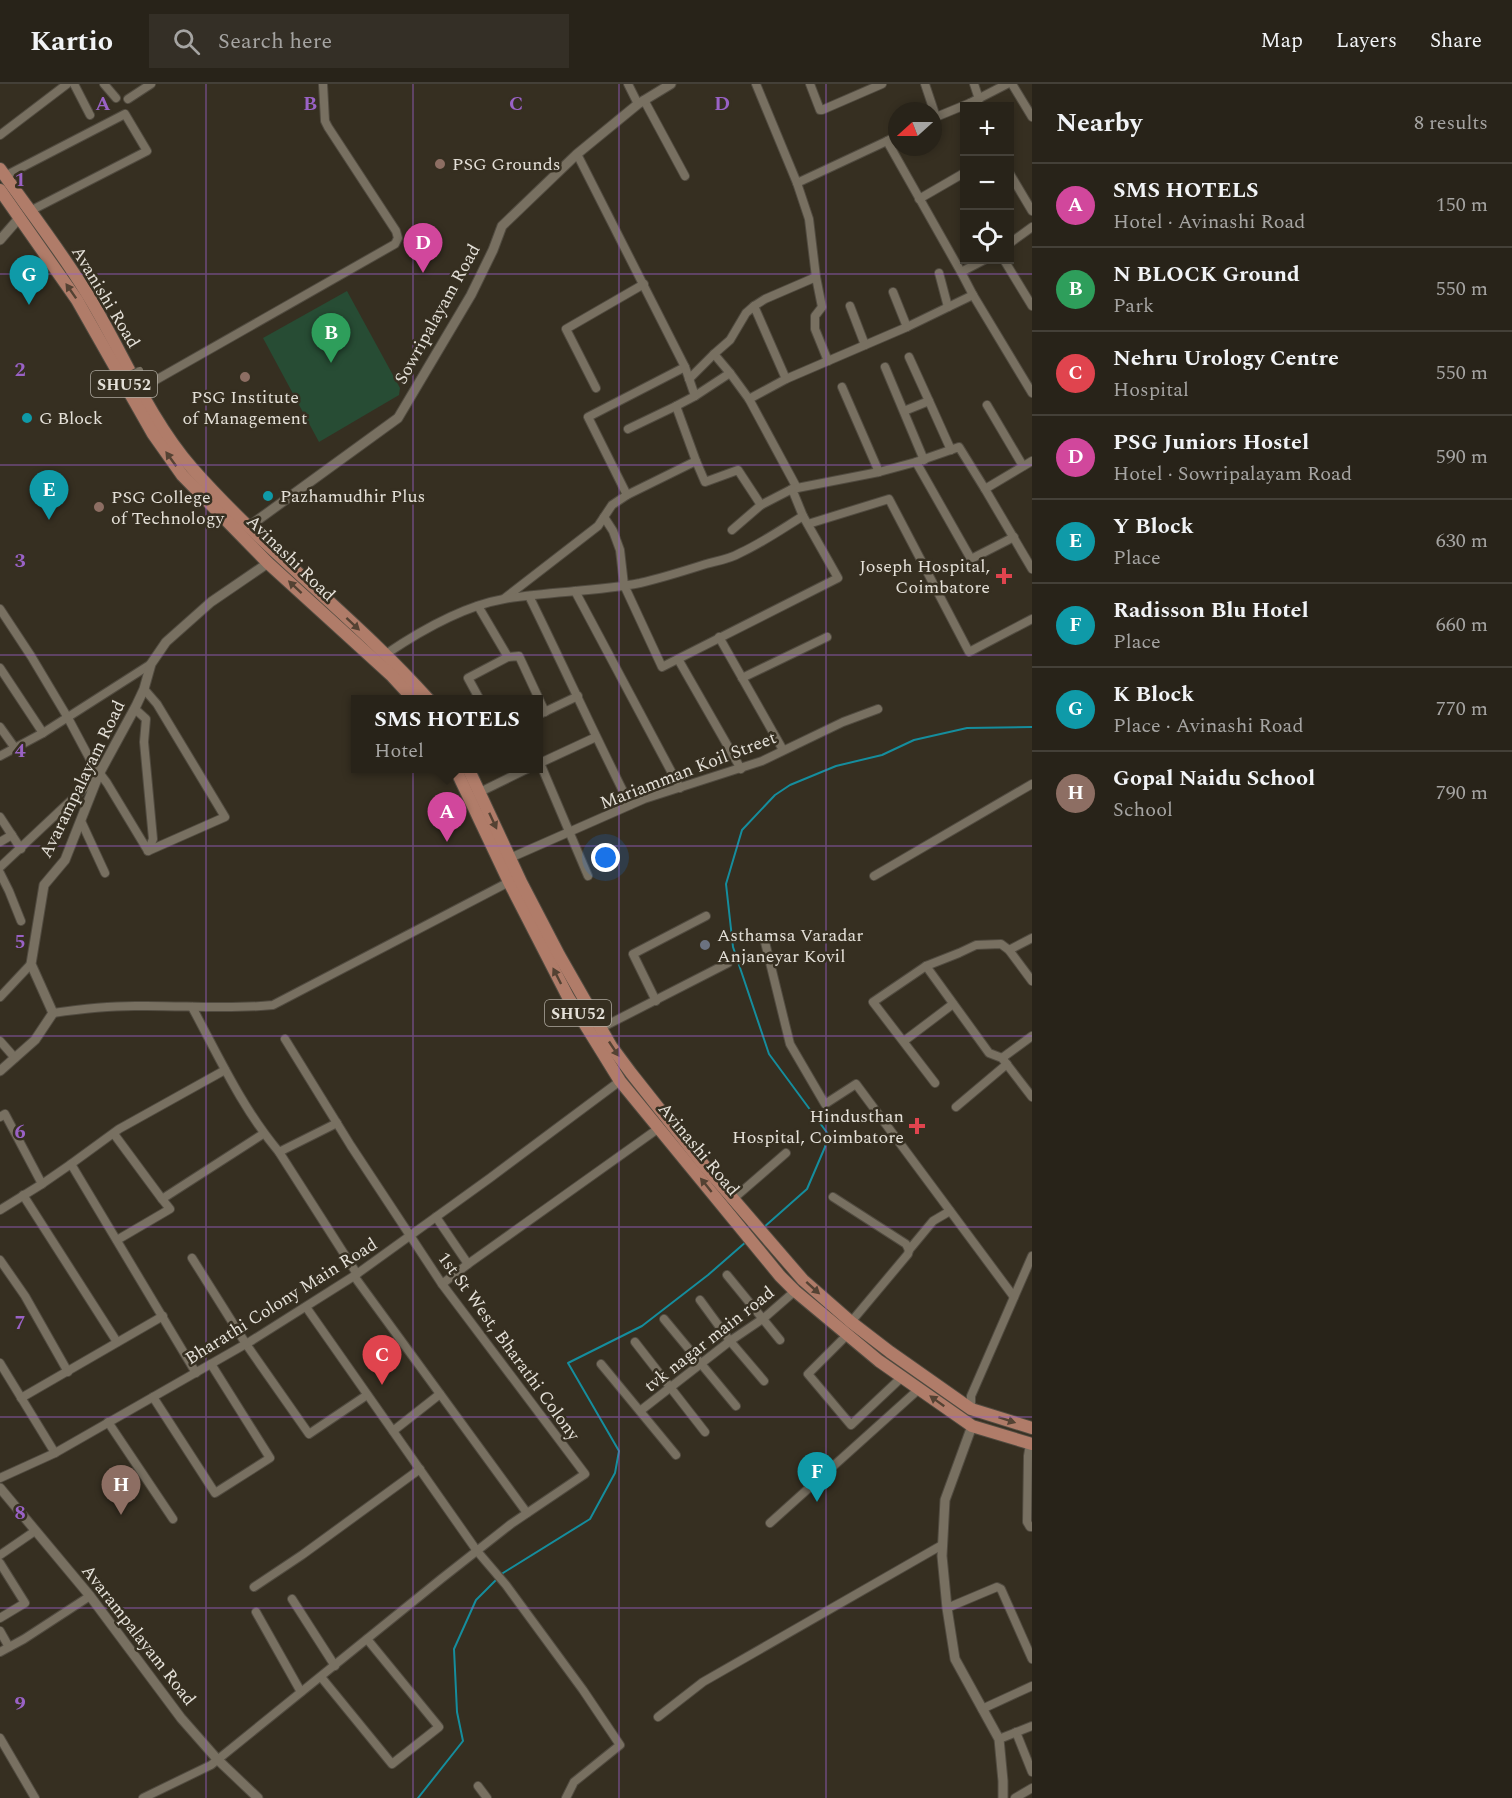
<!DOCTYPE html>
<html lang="en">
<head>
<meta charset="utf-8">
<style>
	:root { --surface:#282319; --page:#342f26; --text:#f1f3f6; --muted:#a5a4a2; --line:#444038; --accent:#db2777 }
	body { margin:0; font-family:Spectral,serif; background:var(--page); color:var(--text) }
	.controls { position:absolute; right:18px; top:18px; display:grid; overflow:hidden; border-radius:0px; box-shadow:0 3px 9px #0003 }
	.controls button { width:54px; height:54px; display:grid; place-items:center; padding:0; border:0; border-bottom:2px solid var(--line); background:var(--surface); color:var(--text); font:30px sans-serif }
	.compass { position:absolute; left:888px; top:18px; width:54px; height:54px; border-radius:50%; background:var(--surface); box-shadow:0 3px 9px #0003; rotate:249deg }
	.you { position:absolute; left:606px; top:774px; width:21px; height:21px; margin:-15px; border:4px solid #fff; border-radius:50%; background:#1a73e8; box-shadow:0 0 0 9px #1a73e833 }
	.badge { display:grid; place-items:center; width:39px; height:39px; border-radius:50%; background:var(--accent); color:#fff; font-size:20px; font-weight:700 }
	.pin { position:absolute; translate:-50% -50px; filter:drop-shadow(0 2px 3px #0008) }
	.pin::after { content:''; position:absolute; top:32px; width:21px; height:18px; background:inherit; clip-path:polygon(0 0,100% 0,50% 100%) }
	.popup { position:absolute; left:351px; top:611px; width:192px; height:78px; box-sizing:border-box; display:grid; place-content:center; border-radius:0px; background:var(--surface); filter:drop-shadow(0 2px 4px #0005); font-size:20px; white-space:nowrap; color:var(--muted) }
	.popup b { font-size:22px; color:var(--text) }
	.popup::after { content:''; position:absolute; left:50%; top:100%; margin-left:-12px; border:12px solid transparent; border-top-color:var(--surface) }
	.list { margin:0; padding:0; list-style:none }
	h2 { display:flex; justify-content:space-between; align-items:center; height:78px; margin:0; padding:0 24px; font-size:26px }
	h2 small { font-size:20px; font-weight:400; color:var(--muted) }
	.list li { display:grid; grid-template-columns:39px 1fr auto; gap:18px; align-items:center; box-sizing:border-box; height:84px; padding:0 24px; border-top:2px solid var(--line) }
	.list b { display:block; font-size:22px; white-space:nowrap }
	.list p { margin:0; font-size:20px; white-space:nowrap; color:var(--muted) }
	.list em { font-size:20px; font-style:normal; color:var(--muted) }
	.icon { flex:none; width:33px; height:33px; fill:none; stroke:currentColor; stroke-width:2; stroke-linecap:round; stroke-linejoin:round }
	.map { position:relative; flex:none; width:1032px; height:1714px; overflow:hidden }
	header { display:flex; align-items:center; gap:36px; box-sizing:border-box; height:84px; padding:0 30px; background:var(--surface); border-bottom:2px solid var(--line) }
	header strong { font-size:28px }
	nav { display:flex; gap:33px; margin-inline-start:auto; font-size:21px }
	.search { width:420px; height:54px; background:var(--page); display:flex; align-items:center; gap:15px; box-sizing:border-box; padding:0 21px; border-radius:0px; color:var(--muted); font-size:22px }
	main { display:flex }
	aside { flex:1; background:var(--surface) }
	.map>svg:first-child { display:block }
	.green { fill:#274c34 }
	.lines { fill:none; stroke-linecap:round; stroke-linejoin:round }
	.stream { stroke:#158d9d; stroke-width:2 }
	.minor-casing { stroke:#514b40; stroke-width:10 }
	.tertiary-casing { stroke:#514b40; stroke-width:11 }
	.primary-casing { stroke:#514b40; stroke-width:14 }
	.minor { stroke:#787061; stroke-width:8 }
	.tertiary { stroke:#787061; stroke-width:9 }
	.primary { stroke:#b07c69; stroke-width:12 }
	.pedestrian-bridge-casing { stroke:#514b40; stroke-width:8; stroke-linecap:butt }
	.pedestrian-bridge { stroke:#787061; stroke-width:6 }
	.oneway { fill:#544233 }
	.grid { fill:none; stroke:#9a62c6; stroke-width:1.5; stroke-opacity:0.55 }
	.education-dot { fill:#8d6e63; stroke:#362f21; stroke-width:2 }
	.culture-dot { fill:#0f9aa8; stroke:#362f21; stroke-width:2 }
	.health-dot { fill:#e0444e; stroke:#362f21; stroke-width:2 }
	.worship-dot { fill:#6b7280; stroke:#362f21; stroke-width:2 }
	.labels { text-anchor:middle; stroke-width:5; stroke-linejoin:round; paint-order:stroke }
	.shield { fill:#362f21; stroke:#b0aba1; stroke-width:1.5 }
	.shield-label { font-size:16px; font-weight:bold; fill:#e4e0d8 }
	.poi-label { font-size:18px; fill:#e4e0d8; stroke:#362f21; text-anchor:start }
	.street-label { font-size:18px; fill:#e4e0d8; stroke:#362f21 }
	.grid-label { font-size:20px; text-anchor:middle; font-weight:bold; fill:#9a62c6; stroke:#362f21; stroke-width:5; stroke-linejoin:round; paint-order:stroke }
</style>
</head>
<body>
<header>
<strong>Kartio</strong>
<div class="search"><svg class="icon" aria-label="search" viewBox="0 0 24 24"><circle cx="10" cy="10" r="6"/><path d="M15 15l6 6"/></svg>Search here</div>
<nav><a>Map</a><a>Layers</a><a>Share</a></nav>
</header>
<main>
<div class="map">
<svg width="1032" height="1714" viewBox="0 0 1032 1714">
	<rect width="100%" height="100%" fill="#362f21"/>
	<path class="green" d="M347,207L400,304L399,311L319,358L263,254Z"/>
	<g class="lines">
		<g class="stream">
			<path d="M763,1144L807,1105L825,1063L828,1050L769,970L733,863L726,800L742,746L775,711L790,701L836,682L882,671L914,656L967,644L1032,643"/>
			<path d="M418,1714L463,1657L457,1628L454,1565L476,1516L503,1489L590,1435L615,1389L619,1367L568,1279L642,1242L708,1191L747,1157"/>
		</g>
		<defs>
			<g id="minor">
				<path d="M74,0L90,31"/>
				<path d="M104,0L116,14"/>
				<path d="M628,0L638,20"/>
				<path d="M756,0L797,99L887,57"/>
				<path d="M810,0L820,26H822L882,0"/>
				<path d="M925,0L936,33L970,19L971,22"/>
				<path d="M974,0L979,15"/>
				<path d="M1012,0L1032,33"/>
				<path d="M128,15L151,0"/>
				<path d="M644,16L685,92"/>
				<path d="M970,19L1007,0"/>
				<path d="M0,51L67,0"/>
				<path d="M897,52L887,57L961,188"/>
				<path d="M1010,90L1032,127"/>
				<path d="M5,92L125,30L147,67L30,127"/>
				<path d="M797,99L809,135L816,193L822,223L815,232V245L828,277"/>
				<path d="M919,115L964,89"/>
				<path d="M1010,159L1032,143"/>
				<path d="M984,176L961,188L973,211L1032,309"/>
				<path d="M1004,176L1032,222"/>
				<path d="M939,189L948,223"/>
				<path d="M893,208L907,243"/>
				<path d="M754,222L765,215L816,193"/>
				<path d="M850,222L865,261"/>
				<path d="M714,270L730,289"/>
				<path d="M885,283L924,376"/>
				<path d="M689,295L714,270L730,256L746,229L754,222L786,295"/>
				<path d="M842,303L879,388"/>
				<path d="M596,304L566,245L644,200"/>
				<path d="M140,305L395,160L398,154L396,147L328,43L325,37L323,0"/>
				<path d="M695,312L730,289L749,315"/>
				<path d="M929,317L951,366"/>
				<path d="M987,321L1023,382"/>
				<path d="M904,327L929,317L909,273"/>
				<path d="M628,345L676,322"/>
				<path d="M696,377L705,398L738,386L761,421"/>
				<path d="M916,378L971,475L1014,453"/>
				<path d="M797,404L749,315L786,295L907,243L973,211"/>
				<path d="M985,405L1032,485"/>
				<path d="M627,411L588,333L685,283"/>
				<path d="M803,432L792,405L879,388L916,378L959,363L985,405L1032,377"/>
				<path d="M808,440L889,415L969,568L1032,535"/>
				<path d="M732,446L761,421L792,405"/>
				<path d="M575,507L680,704"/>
				<path d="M529,512C563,581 595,652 630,721"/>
				<path d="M505,514L598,442L612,421L627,411L696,377L676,322L695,312L685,283L577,70"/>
				<path d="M478,522L508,573L519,572L545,628"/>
				<path d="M0,525L31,572L68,634L92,679L107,699L148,767L225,733L157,620L144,605"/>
				<path d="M719,553L783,666"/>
				<path d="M386,570C420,547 464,522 504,515C549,507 595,508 640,499C662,494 684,487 706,480C717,477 730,475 740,469C762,459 782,445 803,432L838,494L662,583L624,501L620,466L613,447L604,433"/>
				<path d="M678,575L741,685"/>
				<path d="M0,584L43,649"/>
				<path d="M742,594L827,553"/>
				<path d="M480,616L468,594L508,573"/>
				<path d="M135,625L146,635L144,658L153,755L148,767"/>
				<path d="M538,631L578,612"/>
				<path d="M0,643L15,664"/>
				<path d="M0,672L43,649L151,580"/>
				<path d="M476,710L529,684"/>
				<path d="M0,733L21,765"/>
				<path d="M81,737L105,789"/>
				<path d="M0,758L12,751"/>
				<path d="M510,774L644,715L762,677L843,638L878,625"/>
				<path d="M0,783L97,692"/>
				<path d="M0,789L9,807L21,837"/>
				<path d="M588,792L540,679L596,653"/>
				<path d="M874,792L1032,700"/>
				<path d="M764,854L790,960L825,1020L856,1000L1014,1213"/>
				<path d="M1009,866L1032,854"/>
				<path d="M926,882L989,969L1002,974L1032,1013"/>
				<path d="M0,913L31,880"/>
				<path d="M656,917L633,870L706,832"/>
				<path d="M192,923C219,973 242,1024 279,1068L357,1190"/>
				<path d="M53,929C80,925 107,922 135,922C181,921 227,926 273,921L509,798"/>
				<path d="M601,944L728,879"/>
				<path d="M0,957L15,974"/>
				<path d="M904,957L953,920"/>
				<path d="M1002,974L1032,952"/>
				<path d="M935,999L873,918L926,882L959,869L976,861L1001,860L1009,866L1032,897"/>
				<path d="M956,1023L1007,980"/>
				<path d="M0,1033L5,1030L42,1100"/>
				<path d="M114,1050L162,1115L263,1050"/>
				<path d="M279,1068L337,1039"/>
				<path d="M71,1080L119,1045L225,986"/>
				<path d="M23,1111L117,1258"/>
				<path d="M833,1113L906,1160L909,1166L908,1170L851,1238"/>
				<path d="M733,1115L786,1069"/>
				<path d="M0,1126L42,1100L71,1080L196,1289"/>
				<path d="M436,1133L468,1180"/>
				<path d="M117,1156L170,1125L162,1115"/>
				<path d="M909,1166L933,1137L950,1127"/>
				<path d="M192,1174L246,1260L309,1350L367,1311"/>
				<path d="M0,1176L25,1212L68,1288"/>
				<path d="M727,1191L780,1256"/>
				<path d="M354,1192L527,1429"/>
				<path d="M442,1200L468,1180L659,1044"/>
				<path d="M700,1216L730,1257L764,1297"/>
				<path d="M306,1223L477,1467L506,1501L583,1606L620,1661L574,1698L566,1714"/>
				<path d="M664,1235L736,1322"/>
				<path d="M847,1251L808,1290L851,1341L902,1293"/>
				<path d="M635,1258L705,1348"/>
				<path d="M0,1279L55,1369"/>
				<path d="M601,1280L676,1371"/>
				<path d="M153,1313L215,1409L270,1374L211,1280"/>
				<path d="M21,1314L163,1232"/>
				<path d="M971,1325V1312L1032,1172"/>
				<path d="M640,1327L730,1257L764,1234L795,1207"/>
				<path d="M108,1338L173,1435"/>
				<path d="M393,1347L440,1310"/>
				<path d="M1030,1360L1028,1372L1027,1438L1030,1443H1032"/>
				<path d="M0,1394L55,1369L251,1257L354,1192L490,1094L620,997"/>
				<path d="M770,1439L919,1305"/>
				<path d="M0,1471L35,1447"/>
				<path d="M0,1479L25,1519L0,1534"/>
				<path d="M254,1503L302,1471L420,1385"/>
				<path d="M292,1515L335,1582"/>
				<path d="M947,1524L997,1503L1001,1505L1032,1575"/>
				<path d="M256,1528L301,1608"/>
				<path d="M0,1547L9,1563"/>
				<path d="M0,1568L24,1555L90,1512"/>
				<path d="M321,1593L392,1680L439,1643L367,1555"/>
				<path d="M982,1625L1032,1602"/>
				<path d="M658,1633L703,1598L942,1461"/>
				<path d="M1016,1648L1032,1688"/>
				<path d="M0,1654L35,1714"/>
				<path d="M999,1655L1032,1642"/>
				<path d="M478,1702L487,1714"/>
				<path d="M143,1714L211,1681L441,1495L511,1440L585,1390L442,1200L351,1062L285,955"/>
				<path d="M1015,1714L1032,1704"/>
			</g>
			<g id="tertiary">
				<path d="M0,156L20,133"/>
				<path d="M248,443L398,334L471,211L493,166L502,142L577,70L638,20L671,0"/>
				<path d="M0,987L35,956L53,929L31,880L44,801L65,776L99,690L136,622L144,605L151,580L166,558L211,518L268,479"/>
				<path d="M972,1342L945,1416L942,1472L947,1524L955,1575L999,1655L1003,1697V1714"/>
				<path d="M0,1404L90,1512L181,1634L217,1675L258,1714"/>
			</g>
			<g id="primary">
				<path d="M0,85C29,126 60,166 86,208C122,266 147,332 192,384C265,467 355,533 429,616"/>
				<path d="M0,106L77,216L153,350L182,391L268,479L391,591L414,616"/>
				<path d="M455,684L509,798L568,913L620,997L780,1192L795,1207L879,1277L972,1342L1032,1360"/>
				<path d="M468,684L521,798L559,871L611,962L631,989L703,1080L803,1196L851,1238L890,1268L971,1325L1032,1344"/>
			</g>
		</defs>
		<use href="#minor" class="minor-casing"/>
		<use href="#tertiary" class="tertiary-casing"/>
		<use href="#primary" class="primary-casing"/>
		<use href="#minor" class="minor"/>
		<use href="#tertiary" class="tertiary"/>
		<use href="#primary" class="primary"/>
		<defs>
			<path id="pedestrian-bridge" d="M105,305L140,286"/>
		</defs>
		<use href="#pedestrian-bridge" class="pedestrian-bridge-casing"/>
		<use href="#pedestrian-bridge" class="pedestrian-bridge"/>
	</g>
	<defs><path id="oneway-solid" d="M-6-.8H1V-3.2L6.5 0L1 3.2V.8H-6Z" transform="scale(1.5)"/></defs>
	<g class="oneway">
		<use href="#oneway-solid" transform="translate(71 207) rotate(-125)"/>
		<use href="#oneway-solid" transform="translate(171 375) rotate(-126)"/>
		<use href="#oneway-solid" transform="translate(295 503) rotate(-137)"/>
		<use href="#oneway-solid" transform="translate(353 540) rotate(43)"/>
		<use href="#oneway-solid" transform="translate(493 737) rotate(65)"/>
		<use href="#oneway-solid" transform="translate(557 892) rotate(-117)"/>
		<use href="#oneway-solid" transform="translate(614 965) rotate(56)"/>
		<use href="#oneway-solid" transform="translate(706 1101) rotate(-129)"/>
		<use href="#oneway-solid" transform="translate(813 1204) rotate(42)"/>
		<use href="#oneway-solid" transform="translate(937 1317) rotate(-144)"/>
		<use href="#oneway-solid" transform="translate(1007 1336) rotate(18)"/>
	</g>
	<path class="grid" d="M206,0V1714M413,0V1714M619,0V1714M826,0V1714M0,190H1032M0,381H1032M0,571H1032M0,762H1032M0,952H1032M0,1143H1032M0,1333H1032M0,1524H1032"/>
	<g class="education-dot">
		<circle cx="440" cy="80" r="6"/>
		<circle cx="245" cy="293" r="6"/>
		<circle cx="99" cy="423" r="6"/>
	</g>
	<g class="culture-dot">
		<circle cx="27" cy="334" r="6"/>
		<circle cx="268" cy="412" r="6"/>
	</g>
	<g class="health-dot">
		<path d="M1001 483h6v6h6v6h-6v6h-6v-6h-6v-6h6z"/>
		<path d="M914 1033h6v6h6v6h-6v6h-6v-6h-6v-6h6z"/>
	</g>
	<circle class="worship-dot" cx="705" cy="861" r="6"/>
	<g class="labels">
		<g class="shield">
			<rect x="91" y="287" width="66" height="26" rx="4.5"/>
			<rect x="545" y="916" width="66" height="26" rx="4.5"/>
		</g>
		<g class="shield-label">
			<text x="124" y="306">SHU52</text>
			<text x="578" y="935">SHU52</text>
		</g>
		<g class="poi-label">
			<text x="452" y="86">PSG Grounds</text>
			<text x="245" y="319" text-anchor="middle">PSG Institute<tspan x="245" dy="21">of Management</tspan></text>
			<text x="39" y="340">G Block</text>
			<text x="280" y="418">Pazhamudhir Plus</text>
			<text x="111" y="419">PSG College<tspan x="111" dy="21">of Technology</tspan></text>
			<text x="990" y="488" text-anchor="end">Joseph Hospital,<tspan x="990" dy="21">Coimbatore</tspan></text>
			<text x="717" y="857">Asthamsa Varadar<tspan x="717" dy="21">Anjaneyar Kovil</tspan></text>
			<text x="904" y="1038" text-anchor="end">Hindusthan<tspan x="904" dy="21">Hospital, Coimbatore</tspan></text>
		</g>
		<g class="street-label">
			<text transform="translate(106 213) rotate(59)" y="6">Avanishi Road</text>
			<text transform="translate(437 230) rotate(-61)" y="6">Sowripalayam Road</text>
			<text transform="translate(291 474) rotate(44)" y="6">Avinashi Road</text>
			<text transform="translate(688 686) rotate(-21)" y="6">Mariamman Koil Street</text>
			<text transform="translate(82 695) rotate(-64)" y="6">Avarampalayam Road</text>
			<text transform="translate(699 1065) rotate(50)" y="6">Avinashi Road</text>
			<text transform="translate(281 1217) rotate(-32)" y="6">Bharathi Colony Main Road</text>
			<text transform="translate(709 1255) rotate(-38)" y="6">tvk nagar main road</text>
			<text transform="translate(509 1262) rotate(54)" y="6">1st St West, Bharathi Colony</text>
			<text transform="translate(139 1551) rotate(52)" y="6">Avarampalayam Road</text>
		</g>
	</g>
	<g class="grid-label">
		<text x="103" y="26">A</text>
		<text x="310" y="26">B</text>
		<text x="516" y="26">C</text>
		<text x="722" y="26">D</text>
		<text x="20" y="102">1</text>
		<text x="20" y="292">2</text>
		<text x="20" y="483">3</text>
		<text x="20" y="673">4</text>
		<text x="20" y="864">5</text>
		<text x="20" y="1054">6</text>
		<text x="20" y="1245">7</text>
		<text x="20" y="1435">8</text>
		<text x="20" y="1626">9</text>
	</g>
</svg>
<div class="controls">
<button>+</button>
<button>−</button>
<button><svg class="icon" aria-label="locate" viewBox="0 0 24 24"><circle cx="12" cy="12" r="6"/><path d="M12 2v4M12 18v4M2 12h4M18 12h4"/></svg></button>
</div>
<svg class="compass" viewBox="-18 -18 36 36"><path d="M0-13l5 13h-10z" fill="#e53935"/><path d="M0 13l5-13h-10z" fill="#a5a4a2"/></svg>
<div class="you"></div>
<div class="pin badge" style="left:447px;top:758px;background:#d1479c">A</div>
<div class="popup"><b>SMS HOTELS</b>Hotel</div>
<div class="pin badge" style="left:331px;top:279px;background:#2e9e5b">B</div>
<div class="pin badge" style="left:382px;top:1301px;background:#e0444e">C</div>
<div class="pin badge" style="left:423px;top:189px;background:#d1479c">D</div>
<div class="pin badge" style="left:49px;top:436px;background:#0f9aa8">E</div>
<div class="pin badge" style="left:817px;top:1418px;background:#0f9aa8">F</div>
<div class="pin badge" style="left:29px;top:221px;background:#0f9aa8">G</div>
<div class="pin badge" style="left:121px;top:1431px;background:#8d6e63">H</div>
</div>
<aside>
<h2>Nearby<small>8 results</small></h2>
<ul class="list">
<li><span class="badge" style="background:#d1479c">A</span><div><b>SMS HOTELS</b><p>Hotel · Avinashi Road</p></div><em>150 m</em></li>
<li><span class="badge" style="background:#2e9e5b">B</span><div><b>N BLOCK Ground</b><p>Park</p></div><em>550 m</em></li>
<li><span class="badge" style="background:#e0444e">C</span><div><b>Nehru Urology Centre</b><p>Hospital</p></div><em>550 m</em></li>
<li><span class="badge" style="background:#d1479c">D</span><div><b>PSG Juniors Hostel</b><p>Hotel · Sowripalayam Road</p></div><em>590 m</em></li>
<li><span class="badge" style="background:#0f9aa8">E</span><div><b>Y Block</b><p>Place</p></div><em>630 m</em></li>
<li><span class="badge" style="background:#0f9aa8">F</span><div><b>Radisson Blu Hotel</b><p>Place</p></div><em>660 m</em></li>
<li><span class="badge" style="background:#0f9aa8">G</span><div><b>K Block</b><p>Place · Avinashi Road</p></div><em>770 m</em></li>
<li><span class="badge" style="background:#8d6e63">H</span><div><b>Gopal Naidu School</b><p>School</p></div><em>790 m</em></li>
</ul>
</aside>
</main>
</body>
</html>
